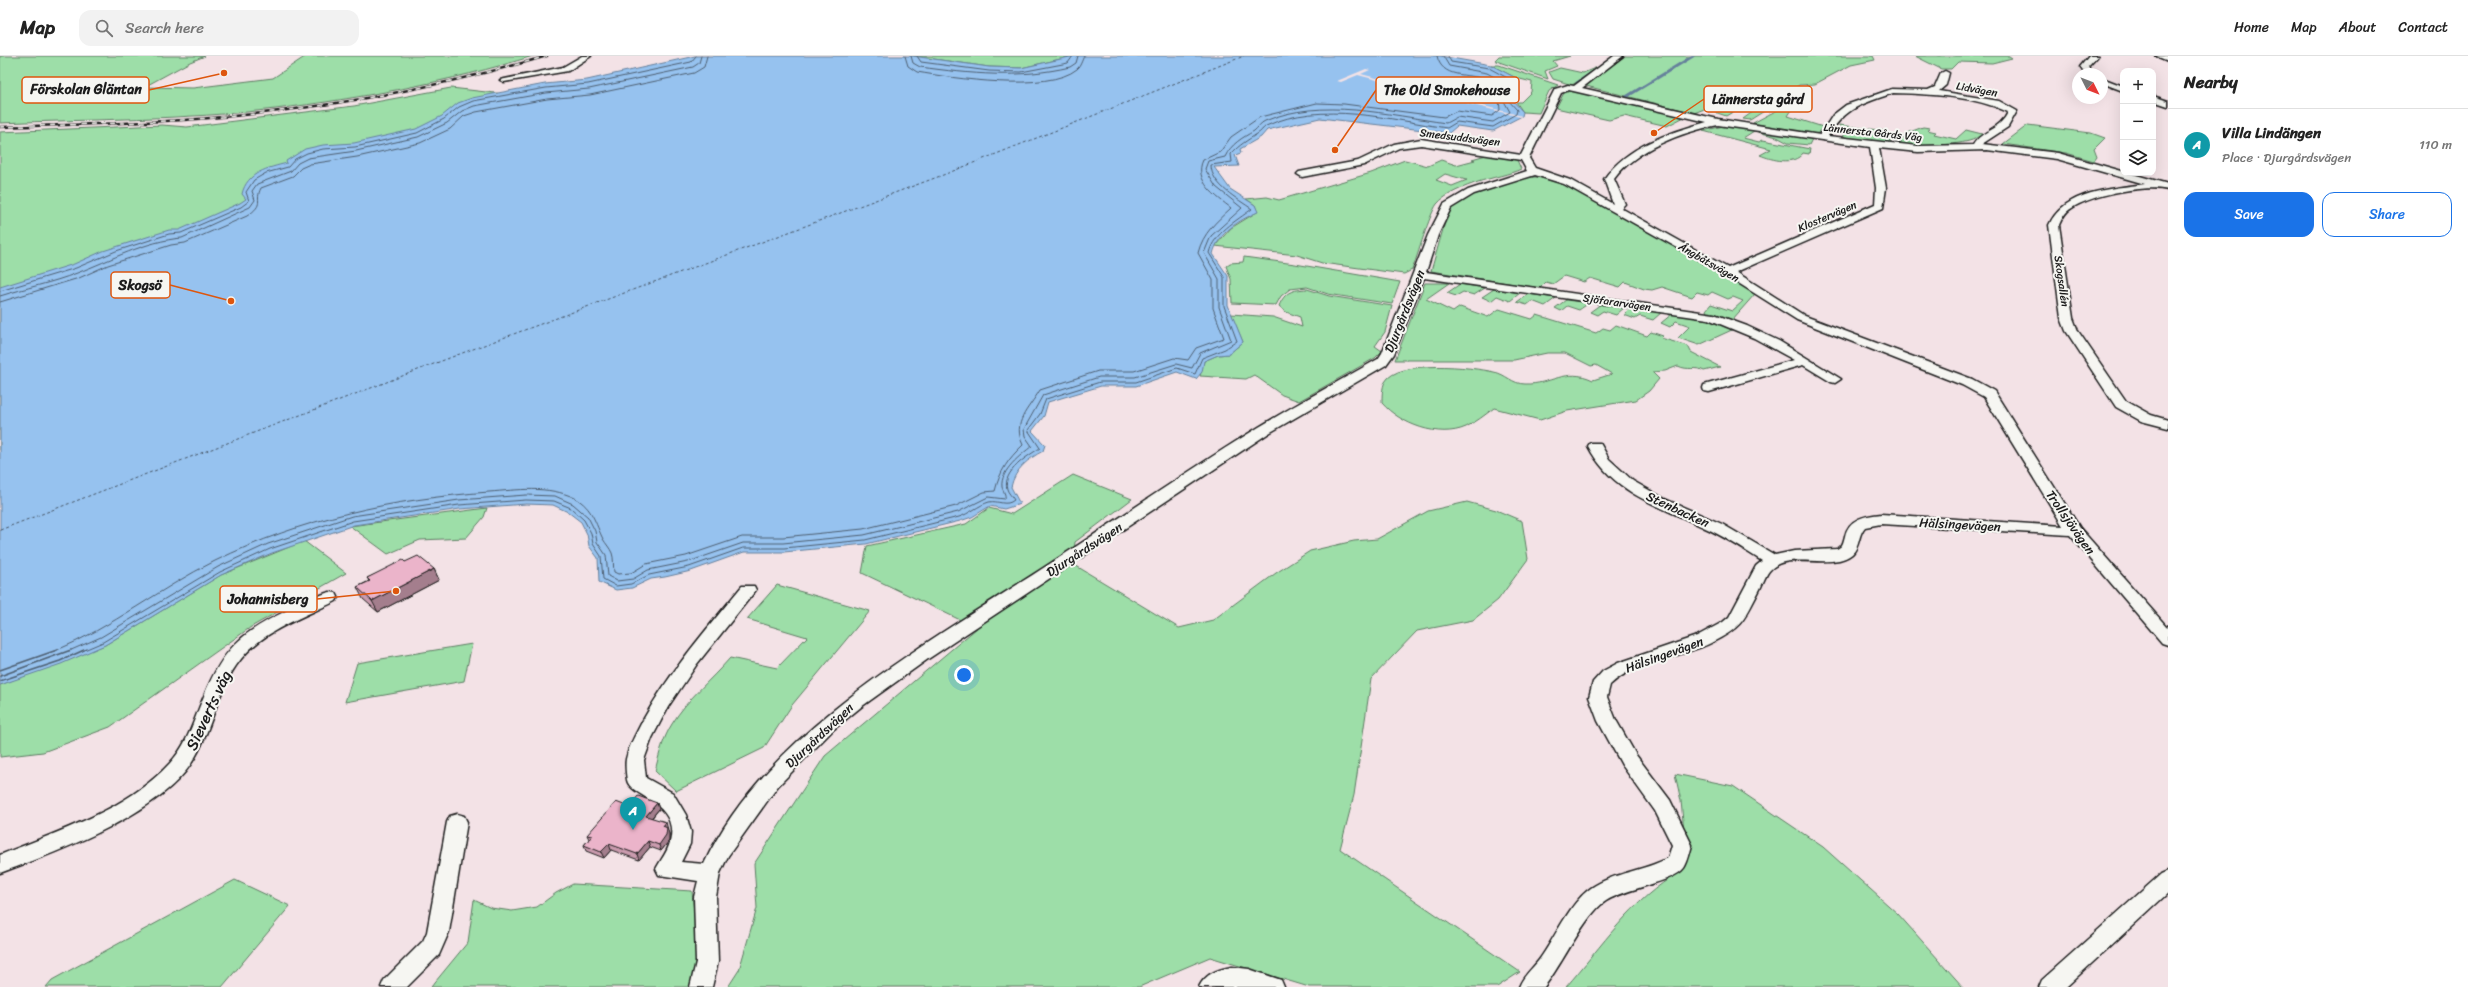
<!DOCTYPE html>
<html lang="en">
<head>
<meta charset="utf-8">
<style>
	:root { --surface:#fff; --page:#f2f2f2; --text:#222; --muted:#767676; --line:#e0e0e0; --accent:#1a73e8 }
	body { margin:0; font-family:Sriracha,sans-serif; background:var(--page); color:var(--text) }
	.controls { position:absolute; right:12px; top:12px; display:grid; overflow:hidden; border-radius:8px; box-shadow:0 4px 16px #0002 }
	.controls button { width:36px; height:36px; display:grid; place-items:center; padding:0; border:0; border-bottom:1px solid var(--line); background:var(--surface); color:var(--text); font:20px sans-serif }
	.compass { position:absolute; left:2072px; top:12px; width:36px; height:36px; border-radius:50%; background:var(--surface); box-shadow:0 4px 16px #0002; rotate:132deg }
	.you { position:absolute; left:964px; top:619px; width:14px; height:14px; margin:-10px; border:3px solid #fff; border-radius:50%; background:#1a73e8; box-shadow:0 0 0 6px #1a73e833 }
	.badge { display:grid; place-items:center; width:26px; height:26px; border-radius:50%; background:var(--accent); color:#fff; font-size:13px; font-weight:700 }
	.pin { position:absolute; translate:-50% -33px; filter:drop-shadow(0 1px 2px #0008) }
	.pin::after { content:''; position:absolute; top:21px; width:14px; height:12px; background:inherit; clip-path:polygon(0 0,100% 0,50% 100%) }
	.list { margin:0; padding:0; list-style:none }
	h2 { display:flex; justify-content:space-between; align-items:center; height:52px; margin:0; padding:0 16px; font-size:17px }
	h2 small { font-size:13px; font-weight:400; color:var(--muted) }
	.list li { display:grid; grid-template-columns:26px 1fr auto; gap:12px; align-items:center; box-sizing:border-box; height:72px; padding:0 16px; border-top:1px solid var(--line) }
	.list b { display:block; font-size:15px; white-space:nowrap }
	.list p { margin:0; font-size:13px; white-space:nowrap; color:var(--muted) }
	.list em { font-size:13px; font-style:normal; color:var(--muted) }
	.actions { display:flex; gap:8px; padding:12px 16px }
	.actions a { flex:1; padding:9px 0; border:1px solid var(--accent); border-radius:12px; text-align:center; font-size:14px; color:var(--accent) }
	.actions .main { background:var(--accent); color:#fff }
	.icon { flex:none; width:22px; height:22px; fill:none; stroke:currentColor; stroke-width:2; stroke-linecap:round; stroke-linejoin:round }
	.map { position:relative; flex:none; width:2168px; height:931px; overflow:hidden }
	header { display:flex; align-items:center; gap:24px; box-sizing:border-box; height:56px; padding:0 20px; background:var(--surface); border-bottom:1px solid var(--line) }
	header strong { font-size:19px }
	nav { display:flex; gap:22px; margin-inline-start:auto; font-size:14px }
	.search { width:280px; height:36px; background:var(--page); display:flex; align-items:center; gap:10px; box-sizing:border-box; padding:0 14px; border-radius:12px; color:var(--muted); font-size:15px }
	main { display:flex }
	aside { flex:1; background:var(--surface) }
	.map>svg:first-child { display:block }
	.green { fill:#9ddea8; stroke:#5c7d62; fill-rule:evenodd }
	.water { fill:#96c2ef; stroke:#65809b }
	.pier { fill:#f3e2e6 }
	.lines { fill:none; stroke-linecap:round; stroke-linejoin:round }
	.shore-far1 { stroke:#4d5e70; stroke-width:1 }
	.shore { stroke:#4d5e70; stroke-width:1.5 }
	.stream { stroke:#65809b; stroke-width:3 }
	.ferry { stroke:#475666; stroke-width:1; stroke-dasharray:3 2.5; stroke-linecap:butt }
	.street-casing { stroke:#1c1c1c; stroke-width:3 }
	.street { fill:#f6f6f2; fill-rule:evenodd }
	.rail-casing { stroke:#1c1c1c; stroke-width:2.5 }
	.rail { stroke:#f6f6f2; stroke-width:1.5; stroke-dasharray:5; stroke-linecap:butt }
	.wall { fill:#ca9bae; stroke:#1c1c1c }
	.shaded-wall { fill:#a47e8d; stroke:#1c1c1c }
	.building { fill:#ebb4ca; stroke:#1c1c1c }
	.labels { text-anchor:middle; stroke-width:4; stroke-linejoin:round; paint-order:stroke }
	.far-street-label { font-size:11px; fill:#1c1c1c; stroke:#f6f6f2 }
	.street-label { font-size:13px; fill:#1c1c1c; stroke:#f6f6f2 }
	.near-street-label { font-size:16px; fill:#1c1c1c; stroke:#f6f6f2 }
	.leader { fill:none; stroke:#de560d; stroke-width:1.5 }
	.callout-dot { fill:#de560d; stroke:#f6f6f2; stroke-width:1.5 }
	.callout { fill:#f6f6f2; stroke:#de560d; stroke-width:1.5 }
	.callout-label { font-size:14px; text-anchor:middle; font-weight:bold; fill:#1c1c1c }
</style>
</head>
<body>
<header>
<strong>Map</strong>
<div class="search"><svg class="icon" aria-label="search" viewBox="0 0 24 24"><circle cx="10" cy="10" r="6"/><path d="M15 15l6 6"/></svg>Search here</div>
<nav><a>Home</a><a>Map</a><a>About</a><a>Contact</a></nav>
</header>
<main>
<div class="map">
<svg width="2168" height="931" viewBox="0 0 2168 931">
	<rect width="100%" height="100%" fill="#f3e2e6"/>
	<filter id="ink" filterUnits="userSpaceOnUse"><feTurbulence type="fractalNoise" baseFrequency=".025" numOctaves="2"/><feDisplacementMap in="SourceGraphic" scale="8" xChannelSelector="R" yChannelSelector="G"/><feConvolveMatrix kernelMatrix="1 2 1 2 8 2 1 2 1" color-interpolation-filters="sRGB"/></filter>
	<g filter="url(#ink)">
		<g class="green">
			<path d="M0,0H205L190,6L144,31L193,32L273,22L306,0H533C449,26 362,42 275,53C184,64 91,63 0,67Z"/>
			<path d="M913,0H1074L1021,12L989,11Z"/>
			<path d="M1499,0H1570L1553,5L1557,10L1545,15L1548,23L1499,6L1495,4Z"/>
			<path d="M1625,0H1873L1875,4L1851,9L1815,28L1799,29L1789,37V44L1784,47H1790L1793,52L1788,60L1823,71L1819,77L1811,78L1753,67L1783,51L1780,46L1746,41H1736L1694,57L1586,30L1589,26Z"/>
			<path d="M1915,0H2009L2012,2L1992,7L1958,6L1951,13H1941Z"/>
			<path d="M1491,9H1499L1558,29L1549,35L1539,57L1523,56L1516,46H1521L1531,36L1532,26L1516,22Z"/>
			<path d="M1560,12L1583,17L1595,12H1599L1572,29L1553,23L1549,16Z"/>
			<path d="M451,32L697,60L0,394V76L162,69L187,71L354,50Z"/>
			<path d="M1571,34L1688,59L1667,70L1624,60L1609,64L1556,52L1565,35Z"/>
			<path d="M1739,42L1770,47L1772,50L1750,64L1743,63L1758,52L1741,49L1737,51L1739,52L1726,60L1712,55L1711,52Z"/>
			<path d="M1839,69L1886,75L1892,88L1845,82Z"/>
			<path d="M2028,69L2091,77L2105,82L2094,93L2097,101L2094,105L2066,97L2003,88Z"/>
			<path d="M1723,70L1812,83L1809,89L1788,87L1777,81L1754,75L1743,82L1759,86L1763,84L1810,93L1809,98L1803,97C1794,110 1772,104 1760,99L1771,93L1703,75Z"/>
			<path d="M1923,71L1930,72L1927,74L1936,76L1934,78L1956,83L1966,74L1982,78C1978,81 1974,84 1969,85C1955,89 1910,92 1898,86L1897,81L1909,82L1907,77Z"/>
			<path d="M1486,99L1517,104L1521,113C1511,118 1490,122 1478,126C1466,130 1445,138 1437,148C1429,159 1418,199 1412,214L1404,218L1322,207L1297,199L1215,190L1231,172L1257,156L1255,149L1246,143L1267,141L1279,144L1371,117L1405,104L1428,110L1441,104L1456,109L1475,104L1472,103ZM1445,118L1466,124H1467L1452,130L1436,124Z"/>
			<path d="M1528,121H1542L1561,126L1703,204L1755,238L1732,264L1707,257L1706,254L1711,248L1732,255L1743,245L1733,241L1728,243L1712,236L1708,239L1697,236L1692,241L1662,231L1652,234L1644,233L1625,226L1620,231L1590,222L1584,226L1564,220L1553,228L1546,226L1540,232L1431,215L1448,156C1465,133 1502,130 1528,121Z"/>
			<path d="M1244,201L1295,208L1400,226L1392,248L1328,238L1307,231L1290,233L1281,240L1276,249L1232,247L1231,223L1226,210L1230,207L1243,206Z"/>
			<path d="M1425,227H1449L1426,243L1453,256L1460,251L1488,261L1499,253L1532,263L1537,259L1596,277L1603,272L1610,274L1616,269L1647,280L1651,276L1663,280L1661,282L1688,290L1691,296L1720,311L1704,315C1696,310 1688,315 1678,310L1665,315L1652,316L1659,323L1649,335L1636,344L1567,355L1540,364L1494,352C1485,359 1476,366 1466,371C1439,383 1400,368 1382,347C1382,341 1382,331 1385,326C1397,303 1473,311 1494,316C1506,318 1512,328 1525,328C1551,329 1566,311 1593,324L1612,318L1596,309L1591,310L1565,297H1547L1514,304H1395Z"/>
			<path d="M1460,228L1485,232L1474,239L1463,236L1456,240L1447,237Z"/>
			<path d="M1307,233L1329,240L1392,250L1385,276L1375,290L1382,295L1375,302L1299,345L1282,339L1254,319L1246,323L1200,320L1204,305L1218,299L1229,298L1243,286L1231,258L1273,261L1302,271L1300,261L1286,256L1279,250C1285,235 1293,234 1307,233Z"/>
			<path d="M1494,233L1520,237L1510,245L1497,240L1491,245L1482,241Z"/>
			<path d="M1528,238L1556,242L1545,250L1532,245L1527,249L1517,246Z"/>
			<path d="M1566,244L1589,247L1579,254L1567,250L1561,255L1555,252Z"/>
			<path d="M1601,248L1625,251L1616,259L1603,255L1597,259L1590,256Z"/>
			<path d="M1631,252L1662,256L1653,264L1640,260L1635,263L1624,259Z"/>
			<path d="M1672,258L1716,265L1734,273L1699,289L1678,282L1690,270L1676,265L1670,271L1661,267Z"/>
			<path d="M1073,419L1132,443L1075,486L1073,508L1179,572L1213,564L1276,517L1310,495L1354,485L1377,483L1428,455L1467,446L1496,454L1522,465L1528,503L1498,544L1473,564L1417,575L1371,623L1354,739L1340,793L1520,916L1497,931H1309L1210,901L1139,931H728L739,914L757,852L754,808L825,700L977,572L862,517L867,490L966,468L989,452L1012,458Z"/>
			<path d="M487,452L484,461L466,482L420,484L388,498L350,470Z"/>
			<path d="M304,485L346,517L251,571L110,671L43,696L0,701V629L105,589L221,519Z"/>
			<path d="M777,529L870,555L792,649L764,692L676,735L655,715C659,699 663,682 672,668C687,643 711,624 730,602L777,612L807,581L747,563Z"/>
			<path d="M472,588L464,625L345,646L357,607Z"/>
			<path d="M1675,718L1733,730L1823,791L1898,858L1963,931H1566C1602,890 1632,843 1680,816L1686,795L1681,745Z"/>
			<path d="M235,824L290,850L222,931H46L52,924Z"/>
			<path d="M573,828L692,835C694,862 702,906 690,931H431L468,886L474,844L491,852L512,855L537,851L556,837Z"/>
		</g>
		<path class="water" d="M695,0H913L989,11L1021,12L1074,0H1440L1491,9L1516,22L1519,36L1513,45L1523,56L1522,60L1493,75L1457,70L1449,77L1320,62L1267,74L1261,81L1240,93L1241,97L1235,99L1239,110L1214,111L1230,133L1255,149L1258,156C1239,164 1218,177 1213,198L1228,220V249L1243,286L1229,298L1218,299L1204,305L1202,316L1196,323L1177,316L1136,330H1101L1048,346L1044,360L1032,375L1045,389L1043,395C1028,403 1015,413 1011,431L1020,448L1004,453L990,450L972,461L960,465L866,488L784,496H744L691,515L665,521L651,523L632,532L616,534L599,526L598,502L589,490L587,478L581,466L568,456L553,449L526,448L460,453L354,469L272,497L221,519L105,589L61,608L0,629V231L74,208L103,195L169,174H179L240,147L246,143L242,138C247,116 268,112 287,107L286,105L305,93L323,89L354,87L416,73L442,60L458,47L472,42L545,28L587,24Z"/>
		<path class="pier" d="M1366,13L1370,14L1361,18L1522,60L1520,61L1358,19L1341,26L1337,25Z"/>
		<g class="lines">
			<g class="shore-far1">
				<path d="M905,0L908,10L917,16C952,22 1048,37 1077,13C1080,11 1082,4 1084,0"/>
				<path d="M911,0L913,7L920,11C971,18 1019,23 1070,11L1076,7L1078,0"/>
				<path d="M917,0L921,6L989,15L1021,16L1068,7L1073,0"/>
				<path d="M0,235L76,212L116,195L169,178L181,177L241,151L249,145L246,136L254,124L266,117L288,111L295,103L307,97L323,93L355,91L417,77L444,63L459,51L473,45L546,32L588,28L691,6L696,0"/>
				<path d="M0,240C25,232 52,227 77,217C111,204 145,185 182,182L250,151L255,144L252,135L257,128L291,115L298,107L308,102L356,95L418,81L447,67L462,55L474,50L546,37L589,33L693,11L699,7L701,0"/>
				<path d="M0,246L79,222L108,209L171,189L185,187L247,160C266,147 254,146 261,132L293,120L301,112L310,108L357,101L420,87L450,73L464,60L476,56L547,43L590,39L694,17L704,11L707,0"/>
				<path d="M55,595C113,571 160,532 215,505C303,462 392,443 489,436C517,434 548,429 575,442C593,452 595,467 603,483C606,488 610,492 612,497C614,502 613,510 614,516L618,518L631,517L646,508L686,500L742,481H783L863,473L956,450L984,436L995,435C1000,415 1008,403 1023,389C1012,366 1028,354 1040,334L1098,315H1134L1174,302L1188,304L1196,292L1224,282L1213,252V224L1198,197C1203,177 1216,166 1231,152C1217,141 1193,125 1203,104L1220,96L1231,81L1260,61L1317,47L1344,48L1444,61L1457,55L1492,60L1500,54L1499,43L1502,32C1497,29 1491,25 1485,23C1467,17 1442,23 1437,0"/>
				<path d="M69,595L101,581L218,511L268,488L352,460L459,444L526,439L555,440L573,448L588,461L595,475L597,486L606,499L608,520L617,525L633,523L648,514L688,506L743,487H783L864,479L958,456L988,441L1005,443C1006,438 1003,435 1002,431C1000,414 1021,399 1032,390L1025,380L1024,373L1043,339L1099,321H1135L1176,308L1192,312L1200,297L1231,284L1219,251V223L1204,197L1211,180L1242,152L1216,131L1205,113L1208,105L1225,101C1231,88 1242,82 1254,75C1258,72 1260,67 1265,65C1321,41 1389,59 1446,67L1457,61L1493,66L1510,56L1504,45L1510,34L1509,29L1487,17L1449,10L1443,0"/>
				<path d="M82,595L103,586L220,516L270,493L353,465L459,449L526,444L554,445L571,452L584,464L591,477L593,488L601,500L603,523L616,530L631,528L649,519L689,511L743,492H784L865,484L959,461C969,458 979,449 989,446C998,444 1006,451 1014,444C1012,440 1008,437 1007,433C1002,415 1028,400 1040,392L1028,374L1040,358L1046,343L1100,326H1136L1177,312L1195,318L1202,302L1225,293L1237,285L1224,250V221L1209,197C1214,177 1236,165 1252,153C1238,143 1211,129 1211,109L1232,106L1231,98C1239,89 1248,84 1257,78C1261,76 1263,72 1266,70C1321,44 1391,64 1447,72L1457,66L1493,71L1516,58L1517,54L1509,45L1515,35L1513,25L1489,12L1451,6L1448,0"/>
			</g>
			<g class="shore">
				<path d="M0,614L57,594"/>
				<path d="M0,620L71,594"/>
				<path d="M0,625L60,605L84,594"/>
			</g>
			<g class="stream">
				<path d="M1577,27L1590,18"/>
				<path d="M1626,41L1693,0"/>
			</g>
			<path class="ferry" d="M0,474L465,296L943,119L1244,0"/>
			<defs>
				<g id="street">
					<path d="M582,0H591L568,15L504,26L500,24L563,11Z"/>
					<path d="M1614,0H1623L1582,32L1718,63L1820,79L1833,59L1846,49L1892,33L1928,34L1935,31L1941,17L1945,15L1949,17L1946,29L1939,35L1999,45L2017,55L2008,71L1982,88L2058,97L2168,128V134C2146,128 2092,139 2072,152C2065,156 2062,162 2059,169L2073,262L2078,275L2126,345L2151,359L2168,364V372L2141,365L2116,351L2066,275L2061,262L2049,169C2065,134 2111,133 2145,128L2057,103L1987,94L1918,96L1879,92L1886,132L1883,152L1736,216L1805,260L1972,323L1994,335L2080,472L2168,572V589L2162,587L2070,479L1881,468L1865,471C1858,478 1860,491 1852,498C1831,515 1788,494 1770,514C1766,518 1763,527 1760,533C1744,564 1743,571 1711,587C1681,602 1634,605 1610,629L1607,641L1616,664L1636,699L1670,744L1692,789C1690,796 1688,806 1684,812C1674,826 1624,833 1606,845C1585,858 1562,909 1544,931H1519C1523,920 1532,913 1539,904C1554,884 1570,846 1591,832C1614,816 1644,815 1668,802L1672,789L1655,755L1622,709L1598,665L1589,641L1593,626L1603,615L1618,607L1697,580L1723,566L1729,561L1756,510L1762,505C1743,493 1724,480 1703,471C1658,449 1613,438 1588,390L1590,387H1600L1609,403L1633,425L1665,443L1722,468L1775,499L1794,495L1837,493C1843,490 1843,487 1845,480C1849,462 1865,460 1881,458L2063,470L1984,341L1962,329L1797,264L1724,218L1564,128L1535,119L1474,138L1451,152L1438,179L1426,216L1714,258L1747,270L1779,285L1841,323L1835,327L1831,326L1803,309L1709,336L1704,335L1703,332L1704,329L1794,304L1754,282L1708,263L1424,222L1394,298L1386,309L1269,377L928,603L861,651L834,673L778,730L728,800L720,817L716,841L718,906L712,931H690L696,906L694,841L698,825L659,819L656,813C660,805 668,795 670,786C680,746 630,741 627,724C626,718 625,709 626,703C629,689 637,676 643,664C670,615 707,573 742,530H754L756,534L697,608L668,651L652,682L644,704L646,722L673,737L686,759L691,776L690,788L681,806L704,808C765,675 933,584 1051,507C1120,462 1189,414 1259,371C1298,347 1338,326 1378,303L1382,297L1428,179L1444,148L1468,134L1527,115L1521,104L1421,89L1399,92L1364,109L1302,121L1297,118L1299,116L1358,105L1394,88L1421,83L1521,99L1555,33L1568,29L1574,30ZM1569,34L1707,66C1670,76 1627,90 1604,123L1613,148L1570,124L1535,112L1529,102L1561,37ZM1893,37C1931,38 1974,40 2008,56C2001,73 1982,74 1973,89L1918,90L1828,80C1847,50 1861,49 1893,37ZM1718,69L1870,91L1876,132L1875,148L1728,212L1621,152L1625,148L1614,123C1636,93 1682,76 1718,69Z"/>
					<path d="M2089,0H2098L2088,11L2093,18H2085L2080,11Z"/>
					<path d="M2156,0H2168V5Z"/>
					<path d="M2102,22L2123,30V35L2102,27Z"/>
					<path d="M2153,40L2168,45V50L2153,45Z"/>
					<path d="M330,536L336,537L338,541L336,545C304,561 264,574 241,603C214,636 212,683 185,716C147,762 56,797 0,817V799C58,775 126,755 170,707C188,688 194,663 204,640C224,589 246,574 294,551C306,546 318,539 330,536Z"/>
					<path d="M457,758L464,760L467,766L449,876L439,899L407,931H381L384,924L423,885L427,876L447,766L450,760Z"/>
					<path d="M2168,815V837L2066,931H2039L2042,924L2161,818Z"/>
					<path d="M1232,911L1249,913L1281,924L1284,931H1199C1205,918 1218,913 1232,911Z"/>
				</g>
			</defs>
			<use href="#street" class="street-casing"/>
			<use href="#street" class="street"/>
			<defs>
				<path id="rail" d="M0,71C88,68 175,67 263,57C359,46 454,27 547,0"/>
			</defs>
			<use href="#rail" class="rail-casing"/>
			<use href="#rail" class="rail"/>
		</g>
		<g class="wall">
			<path d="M405,506L434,513L439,524L378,556L363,543L357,531L369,525L367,522Z"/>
			<path d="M657,747L659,753L652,762L668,772L667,773L669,778V785L661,795L650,791L639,804L611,794L604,802L586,795L584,789L589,783L587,779L629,751Z"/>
		</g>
		<g class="shaded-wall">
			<path d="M434,513L439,524L378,556L372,545Z"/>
			<path d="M657,747L659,753L648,766L646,760Z"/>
			<path d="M666,766L669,778V785L661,795L659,789L663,770Z"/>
			<path d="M648,785L650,791L639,804L637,798Z"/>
			<path d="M609,788L611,794L604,802L601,796Z"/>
		</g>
		<g class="building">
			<path d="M418,500L434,513L372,545L357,531L370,525L367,522L403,504L405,506Z"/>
			<path d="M638,740L657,747L646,760L666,766L663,770L667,772L666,779L659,789L648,785L637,798L609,788L601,796L584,789L592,780L587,779L616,746L629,751Z"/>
		</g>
	</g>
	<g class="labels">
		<g class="far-street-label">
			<text transform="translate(1977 33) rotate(10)" y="4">Lidvägen</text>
			<text transform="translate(1873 76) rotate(6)" y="4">Lännersta Gårds Väg</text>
			<text transform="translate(1460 81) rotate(7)" y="4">Smedsuddsvägen</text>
			<text transform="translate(1827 160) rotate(-23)" y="4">Klostervägen</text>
			<text transform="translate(1709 206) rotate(30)" y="4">Ångbåtsvägen</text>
			<text transform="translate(2062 225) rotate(82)" y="4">Skogsallén</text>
			<text transform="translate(1617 246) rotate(8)" y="4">Sjöfararvägen</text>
		</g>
		<g class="street-label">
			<text transform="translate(1404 255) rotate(-68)" y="5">Djurgårdsvägen</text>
			<text transform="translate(1678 453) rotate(25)" y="5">Stenbacken</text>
			<text transform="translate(2071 466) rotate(55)" y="5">Trollsjövägen</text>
			<text transform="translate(1960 468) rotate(3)" y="5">Hälsingevägen</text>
			<text transform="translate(1084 493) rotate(-33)" y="5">Djurgårdsvägen</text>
			<text transform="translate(1664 598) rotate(-20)" y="5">Hälsingevägen</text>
			<text transform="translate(819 679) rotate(-43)" y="5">Djurgårdsvägen</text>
		</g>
		<g class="near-street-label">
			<text transform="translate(208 654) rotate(-65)" y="6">Sieverts väg</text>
		</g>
	</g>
	<path class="leader" d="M224 17L149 34M1335 94L1376 34M1654 77L1704 43M231 245L170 229M396 535L317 543"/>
	<g class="callout-dot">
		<circle cx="224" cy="17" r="4"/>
		<circle cx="1335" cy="94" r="4"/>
		<circle cx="1654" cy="77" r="4"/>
		<circle cx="231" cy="245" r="4"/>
		<circle cx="396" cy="535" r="4"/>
	</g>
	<g class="callout">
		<rect x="22" y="21" width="127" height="26" rx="4"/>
		<rect x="1376" y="21" width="143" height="26" rx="4"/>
		<rect x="1704" y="30" width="108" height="26" rx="4"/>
		<rect x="111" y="216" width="59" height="26" rx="4"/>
		<rect x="220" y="530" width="97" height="26" rx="4"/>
	</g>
	<g class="callout-label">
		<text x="86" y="38">Förskolan Gläntan</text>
		<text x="1447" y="39">The Old Smokehouse</text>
		<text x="1758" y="48">Lännersta gård</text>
		<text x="140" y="234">Skogsö</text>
		<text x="268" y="548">Johannisberg</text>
	</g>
</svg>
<div class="controls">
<button>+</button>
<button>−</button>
<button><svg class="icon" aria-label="layers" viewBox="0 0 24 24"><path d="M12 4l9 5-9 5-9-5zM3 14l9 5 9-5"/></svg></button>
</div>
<svg class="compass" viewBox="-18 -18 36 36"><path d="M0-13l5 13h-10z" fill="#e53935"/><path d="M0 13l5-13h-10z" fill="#767676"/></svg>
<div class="you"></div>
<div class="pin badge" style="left:633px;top:774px;background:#0f9aa8">A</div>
</div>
<aside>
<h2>Nearby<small></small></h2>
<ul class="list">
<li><span class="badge" style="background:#0f9aa8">A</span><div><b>Villa Lindängen</b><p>Place · Djurgårdsvägen</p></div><em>110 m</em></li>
</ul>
<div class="actions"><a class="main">Save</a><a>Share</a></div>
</aside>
</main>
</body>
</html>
